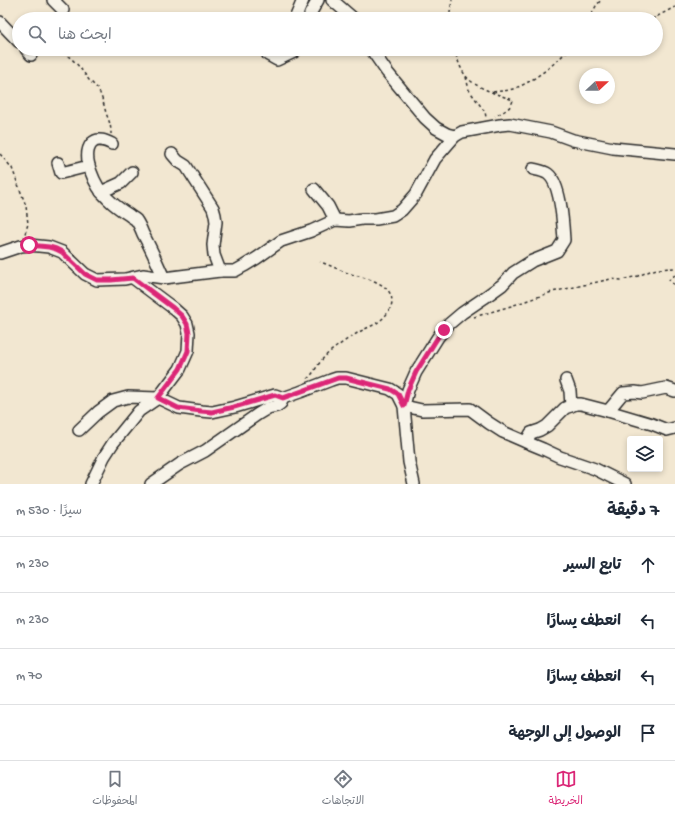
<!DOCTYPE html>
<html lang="ar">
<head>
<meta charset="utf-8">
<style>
	:root { --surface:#fff; --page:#f6f6f7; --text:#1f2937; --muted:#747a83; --line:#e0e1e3; --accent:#db2777 }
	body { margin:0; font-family:"Gochi Hand","Playpen Sans Arabic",sans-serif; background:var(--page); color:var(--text); direction:rtl }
	.controls { position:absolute; right:12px; bottom:12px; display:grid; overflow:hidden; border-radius:4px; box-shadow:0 2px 6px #0003 }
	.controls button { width:36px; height:36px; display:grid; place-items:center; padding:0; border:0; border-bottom:1px solid var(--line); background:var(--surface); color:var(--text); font:20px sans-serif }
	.compass { position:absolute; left:579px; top:68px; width:36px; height:36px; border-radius:50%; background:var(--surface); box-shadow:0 2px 6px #0003; rotate:68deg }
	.stop { position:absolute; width:12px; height:12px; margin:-9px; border:3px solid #db2777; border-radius:50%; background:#fff }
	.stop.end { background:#db2777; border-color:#fff; box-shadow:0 1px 4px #0008 }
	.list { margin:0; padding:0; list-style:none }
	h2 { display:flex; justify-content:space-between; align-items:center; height:52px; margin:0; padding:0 16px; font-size:17px }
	h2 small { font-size:13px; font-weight:400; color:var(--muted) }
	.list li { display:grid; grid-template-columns:26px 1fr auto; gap:12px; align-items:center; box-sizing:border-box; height:56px; padding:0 16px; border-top:1px solid var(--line) }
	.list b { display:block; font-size:15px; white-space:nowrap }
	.list em { font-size:13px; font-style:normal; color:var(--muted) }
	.icon { flex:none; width:22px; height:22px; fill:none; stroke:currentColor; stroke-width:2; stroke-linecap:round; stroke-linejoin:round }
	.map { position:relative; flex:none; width:675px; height:484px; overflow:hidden; direction:ltr }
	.search { position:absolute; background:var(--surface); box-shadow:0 2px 6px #0003; left:12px; right:12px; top:12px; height:44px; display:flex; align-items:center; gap:10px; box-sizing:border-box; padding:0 14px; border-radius:22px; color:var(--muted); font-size:15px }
	.sheet { height:276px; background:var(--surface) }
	nav { display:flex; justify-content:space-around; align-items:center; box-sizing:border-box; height:56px; border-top:1px solid var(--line); background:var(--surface); font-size:11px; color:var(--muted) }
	nav a { display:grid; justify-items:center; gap:2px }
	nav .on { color:var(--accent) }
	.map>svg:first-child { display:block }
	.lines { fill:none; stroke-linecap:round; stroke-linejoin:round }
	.minor-casing { stroke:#2b2b2b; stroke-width:14 }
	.path { stroke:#2b2b2b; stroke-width:1.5; stroke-dasharray:3 3; stroke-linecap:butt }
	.minor { stroke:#f7f3e8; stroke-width:11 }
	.route { stroke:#db2777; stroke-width:5 }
</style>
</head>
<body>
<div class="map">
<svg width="675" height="484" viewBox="0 0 675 484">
	<rect width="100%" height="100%" fill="#f2e7d1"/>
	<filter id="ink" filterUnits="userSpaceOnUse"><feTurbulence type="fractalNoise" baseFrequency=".025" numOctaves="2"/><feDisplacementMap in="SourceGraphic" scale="8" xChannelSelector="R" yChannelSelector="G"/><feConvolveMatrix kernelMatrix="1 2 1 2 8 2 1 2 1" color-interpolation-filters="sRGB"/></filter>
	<g filter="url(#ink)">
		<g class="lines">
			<defs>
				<g id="minor">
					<path d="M53,0L63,10"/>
					<path d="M332,0L354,19"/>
					<path d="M295,19L303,0"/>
					<path d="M309,19L310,14L318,0"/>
					<path d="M0,22L19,42"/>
					<path d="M26,49L31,55"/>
					<path d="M371,49L387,72L425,118L436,128L447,134L455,136"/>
					<path d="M268,55L277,60L294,52L297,49"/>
					<path d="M112,144C106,141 98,137 92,143C80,156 96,188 107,198C113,204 121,210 129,215C131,217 134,218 136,220C139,224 141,229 143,234C151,248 157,263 164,278"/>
					<path d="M172,154L178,161L186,166L213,208L215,215L216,222L213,245L214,255L220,271"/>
					<path d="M58,163L61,173L89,166"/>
					<path d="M533,169C537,170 544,171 548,174C561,184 563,224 564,240L557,251L532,261L513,273L502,285L484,298L462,313L449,324L438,337L416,372L408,390L404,406L422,410L470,409L489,423L503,432L526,442L531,433L540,430L547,426L565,408L576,404H581L608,411L652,424L667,430L675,428"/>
					<path d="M314,189L328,206L335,220"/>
					<path d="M101,192L121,183L132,172"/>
					<path d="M0,253L21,246L29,245L49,247L62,252L85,274L97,280L125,279L143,275L164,278L220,271H235L244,266L257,258L281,241L311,231L335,220L349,221L362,219H376L393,216L402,210L416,194L435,159L455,136L462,132L500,125L510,124L551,132L573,140L613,148L675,154"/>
					<path d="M566,380L570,391L571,406"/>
					<path d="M608,411L623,393L635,392L642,393L666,388L675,391"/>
					<path d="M79,430L98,412L113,401L128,397L158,398L179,408L201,411L212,412L235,407L275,395L283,398L300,392L331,380L337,378H346L390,389L398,394L404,406L409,462L414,484"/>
					<path d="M526,442L543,449L560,457L595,469L625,484"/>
					<path d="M91,484L104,457L113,443L139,411L158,398L180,369L188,351L189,333L187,324L182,316L173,308L133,278"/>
					<path d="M151,484L180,464L205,451L258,414L268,408L277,406L281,403L283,398"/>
				</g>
			</defs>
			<use href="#minor" class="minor-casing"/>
			<g class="path">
				<path d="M449,19L452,0"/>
				<path d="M589,19L596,6L601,0"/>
				<path d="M652,19L675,7"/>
				<path d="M454,49C457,58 460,68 465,75C473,87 499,95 513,100C511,109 503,112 495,116"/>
				<path d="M39,54C64,44 76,62 89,80C92,83 95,86 98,89C102,97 104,105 106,113C109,121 111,124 111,134"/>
				<path d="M466,77L469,90L485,112L486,117H488"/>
				<path d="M493,92C499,91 504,91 509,90C530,85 555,64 569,49"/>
				<path d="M0,154L12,168L26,206L28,224L24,237"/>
				<path d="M675,275L669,280L673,284H675"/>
				<path d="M474,317L511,306L552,292L611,279L621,280L638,276L650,271L657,269L674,268L675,269"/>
				<path d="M307,379C312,375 315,370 318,365C323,358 329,352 335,348C343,342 352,336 361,331C368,327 376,325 382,319C387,315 392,307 392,301C391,281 362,278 348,273C339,270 330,265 320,262"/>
			</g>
			<use href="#minor" class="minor"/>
		</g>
	</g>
	<g class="lines" filter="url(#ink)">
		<path class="route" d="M29,245L49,247L56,249L62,252L85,274L97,280H111L133,278L173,308L182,316L187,324L189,333L188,351L185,358L180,369L158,398L178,408L201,411L212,412L234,407L275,395L283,398L338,378H346L390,389L398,394L404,406L408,390L416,372L438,337L444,330"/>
	</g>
</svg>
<div class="controls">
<button><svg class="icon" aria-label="layers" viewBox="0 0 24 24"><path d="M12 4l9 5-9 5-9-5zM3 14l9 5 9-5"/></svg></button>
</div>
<svg class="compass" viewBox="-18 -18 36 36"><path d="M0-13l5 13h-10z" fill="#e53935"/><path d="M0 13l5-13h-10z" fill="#747a83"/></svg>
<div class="stop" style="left:29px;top:245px"></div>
<div class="stop end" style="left:444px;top:330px"></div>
<div class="search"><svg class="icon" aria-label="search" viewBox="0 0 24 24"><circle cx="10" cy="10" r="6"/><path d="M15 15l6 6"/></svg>ابحث هنا</div>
</div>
<section class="sheet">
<h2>7 دقيقة<small>سيرًا · 530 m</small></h2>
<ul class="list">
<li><svg class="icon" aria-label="ahead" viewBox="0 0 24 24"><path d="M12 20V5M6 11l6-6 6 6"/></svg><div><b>تابع السير</b></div><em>230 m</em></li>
<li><svg class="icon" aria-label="left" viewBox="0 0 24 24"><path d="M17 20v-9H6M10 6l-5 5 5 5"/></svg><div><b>انعطف يسارًا</b></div><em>230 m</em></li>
<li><svg class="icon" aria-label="left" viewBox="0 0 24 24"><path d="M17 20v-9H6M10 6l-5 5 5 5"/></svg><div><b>انعطف يسارًا</b></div><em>70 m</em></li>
<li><svg class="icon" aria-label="arrive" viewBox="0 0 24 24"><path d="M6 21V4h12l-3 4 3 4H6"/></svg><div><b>الوصول إلى الوجهة</b></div></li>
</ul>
</section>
<nav>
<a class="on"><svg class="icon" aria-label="map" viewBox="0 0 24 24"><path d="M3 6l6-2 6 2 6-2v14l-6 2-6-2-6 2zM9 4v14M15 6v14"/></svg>الخريطة</a>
<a><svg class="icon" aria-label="directions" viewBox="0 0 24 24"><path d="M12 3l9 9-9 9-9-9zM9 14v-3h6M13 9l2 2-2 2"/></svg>الاتجاهات</a>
<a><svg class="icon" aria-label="saved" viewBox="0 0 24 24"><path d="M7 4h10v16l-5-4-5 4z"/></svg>المحفوظات</a>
</nav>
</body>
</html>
